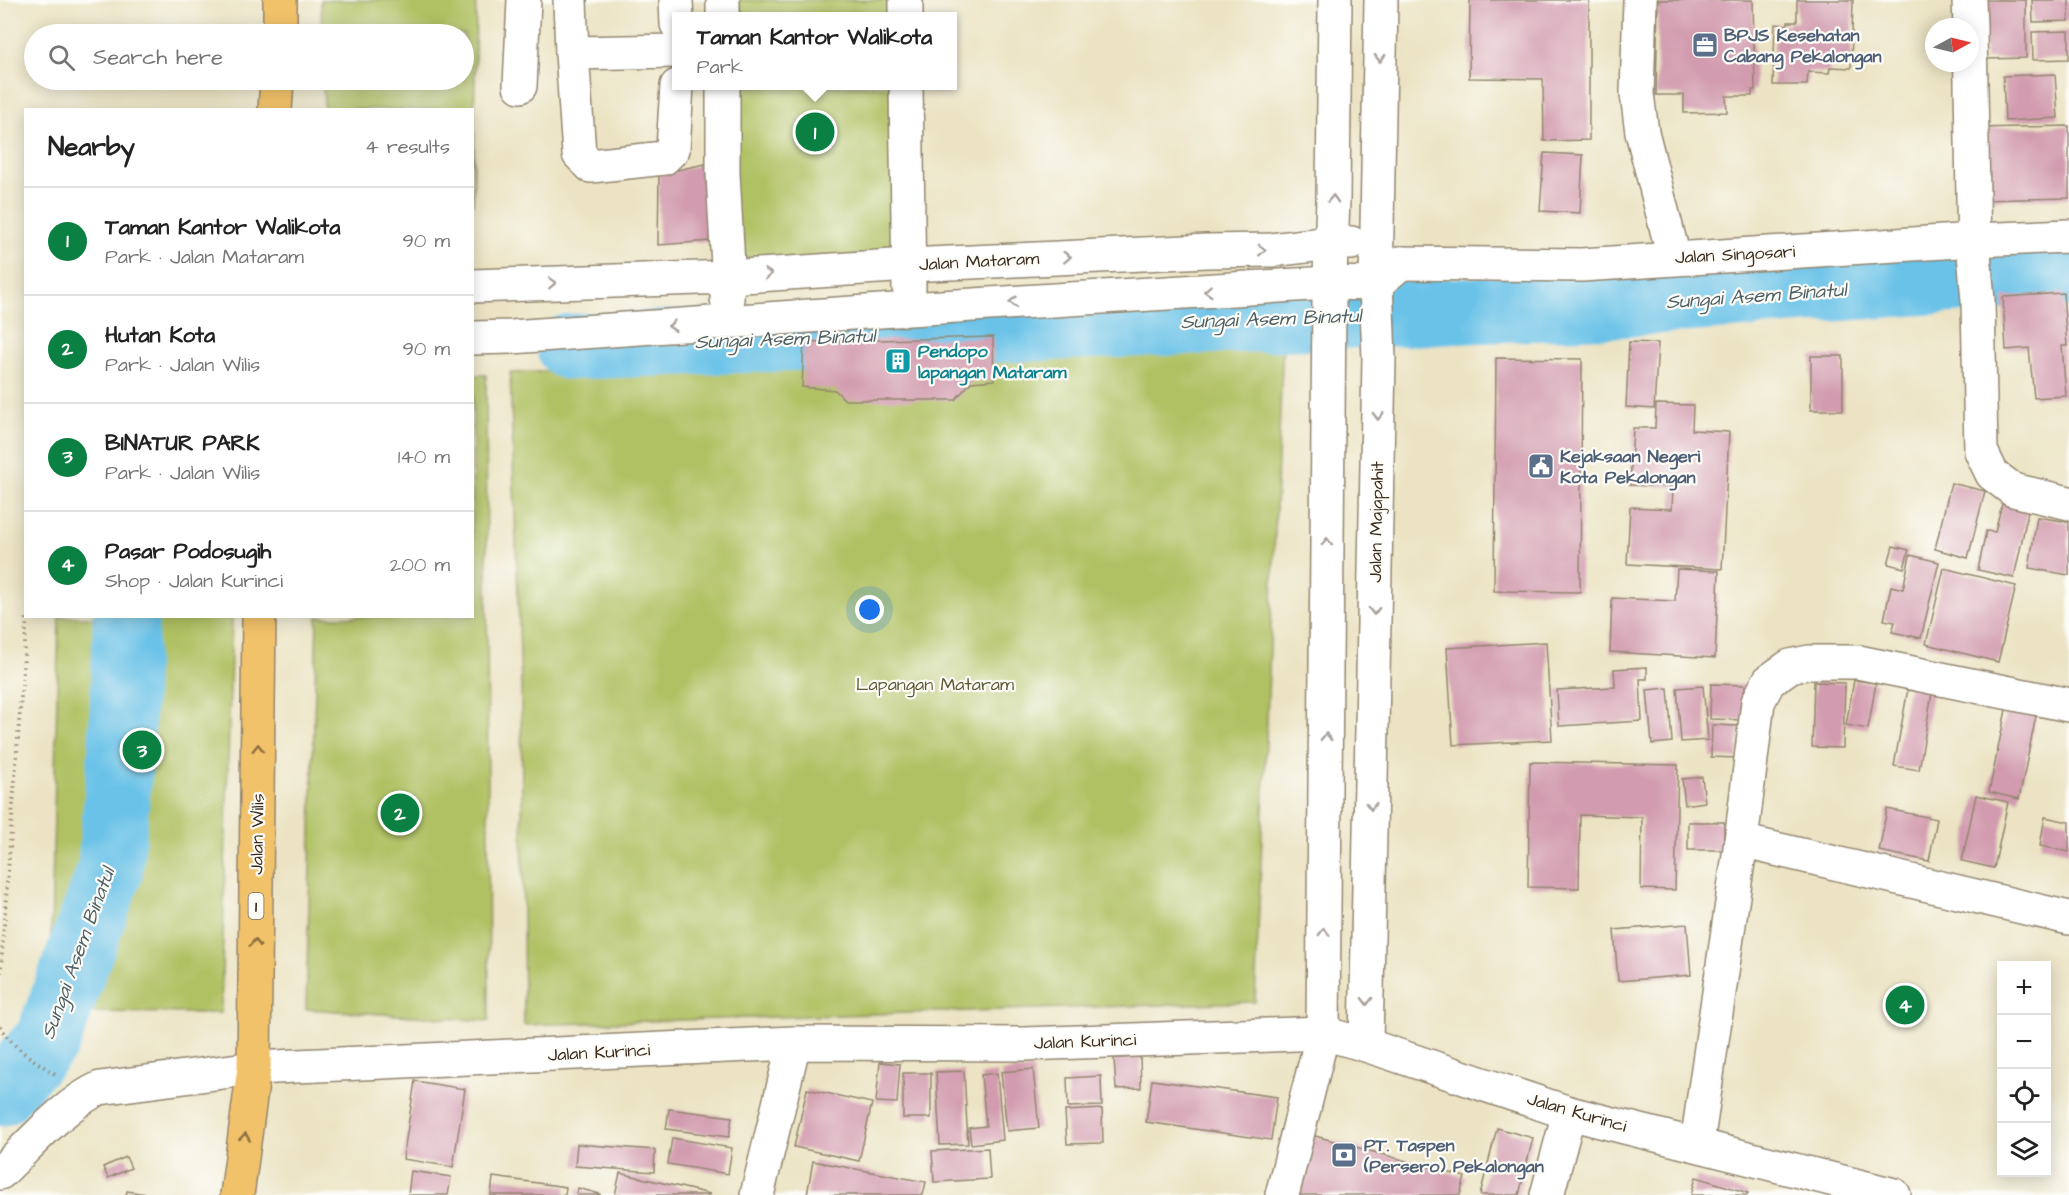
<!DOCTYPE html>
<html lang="en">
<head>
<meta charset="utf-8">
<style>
	:root { --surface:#fff; --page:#f6f6f6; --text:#222; --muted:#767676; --line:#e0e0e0; --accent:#0b8043 }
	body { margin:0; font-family:"Architects Daughter",sans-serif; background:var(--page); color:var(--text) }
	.controls { position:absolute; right:18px; bottom:18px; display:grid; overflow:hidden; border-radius:0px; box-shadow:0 3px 15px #0003 }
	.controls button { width:54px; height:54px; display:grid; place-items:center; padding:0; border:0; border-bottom:2px solid var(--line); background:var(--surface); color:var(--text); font:30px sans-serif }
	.compass { position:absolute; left:1925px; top:18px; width:54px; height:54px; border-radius:50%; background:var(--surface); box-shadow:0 3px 15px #0003; rotate:83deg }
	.you { position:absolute; left:870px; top:610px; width:21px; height:21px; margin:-15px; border:4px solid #fff; border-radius:50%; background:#1a73e8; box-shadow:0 0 0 9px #1a73e833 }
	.badge { display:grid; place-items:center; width:39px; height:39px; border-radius:50%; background:var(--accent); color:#fff; font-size:20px; font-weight:700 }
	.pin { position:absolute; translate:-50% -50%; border:3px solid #fff; box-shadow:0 2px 6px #0006 }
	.popup { position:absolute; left:672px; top:12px; width:285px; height:78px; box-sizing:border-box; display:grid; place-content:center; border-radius:0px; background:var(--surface); filter:drop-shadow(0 2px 4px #0005); font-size:20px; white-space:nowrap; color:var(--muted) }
	.popup b { font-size:22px; color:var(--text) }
	.popup::after { content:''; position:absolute; left:50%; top:100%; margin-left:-12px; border:12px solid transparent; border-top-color:var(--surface) }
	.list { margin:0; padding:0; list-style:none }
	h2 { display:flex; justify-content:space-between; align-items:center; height:78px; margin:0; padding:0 24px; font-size:26px }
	h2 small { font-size:20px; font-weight:400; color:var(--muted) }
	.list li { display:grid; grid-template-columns:39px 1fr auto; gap:18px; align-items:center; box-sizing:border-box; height:108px; padding:0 24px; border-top:2px solid var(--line) }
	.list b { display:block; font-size:22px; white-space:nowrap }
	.list p { margin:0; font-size:20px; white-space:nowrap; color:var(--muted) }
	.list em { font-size:20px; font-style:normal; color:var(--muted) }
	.icon { flex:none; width:33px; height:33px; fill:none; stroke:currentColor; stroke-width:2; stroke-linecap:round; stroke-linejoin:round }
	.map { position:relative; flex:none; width:2069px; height:1195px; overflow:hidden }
	.search { position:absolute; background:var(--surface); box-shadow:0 3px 15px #0003; left:24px; top:24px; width:450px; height:66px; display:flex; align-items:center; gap:15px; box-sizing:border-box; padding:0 21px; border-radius:33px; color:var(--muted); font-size:22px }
	.panel { position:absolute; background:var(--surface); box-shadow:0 3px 15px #0003; left:24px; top:108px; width:450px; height:510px; border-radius:0px }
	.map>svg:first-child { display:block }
	.green { fill:#b0c164; stroke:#767641; stroke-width:1.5 }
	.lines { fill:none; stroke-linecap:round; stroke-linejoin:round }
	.river { stroke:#6bc2e8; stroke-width:66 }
	.building { fill:#d29baf }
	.minor-casing { stroke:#938670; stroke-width:36 }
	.highway-casing { stroke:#938670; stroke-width:36 }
	.path { stroke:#938670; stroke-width:4; stroke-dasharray:1.5 4.5; stroke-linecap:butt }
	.minor { stroke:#fff; stroke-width:33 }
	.highway { stroke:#f2c26a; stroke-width:33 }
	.oneway { stroke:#a79f9a }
	.oneway2 { stroke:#8d6e40 }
	.labels { text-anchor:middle; stroke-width:4.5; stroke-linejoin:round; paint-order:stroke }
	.shield { fill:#fdfcf7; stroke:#75695f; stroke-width:1.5 }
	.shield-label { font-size:16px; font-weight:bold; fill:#3b2a1e }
	.service-label { font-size:18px; font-weight:bold; fill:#4e5e75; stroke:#fdfcf7; text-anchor:start }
	.street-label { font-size:18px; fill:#3b2a1e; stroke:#fdfcf7 }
	.culture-label { font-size:18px; font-weight:bold; fill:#0d838f; stroke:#fdfcf7; text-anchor:start }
	.park-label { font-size:18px; fill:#5e5733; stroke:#fdfcf7 }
	.water-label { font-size:20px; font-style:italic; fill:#4c5f65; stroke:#fdfcf7 }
</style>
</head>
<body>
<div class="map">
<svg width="2069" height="1195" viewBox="0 0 2069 1195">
	<rect width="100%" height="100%" fill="#fdfcf7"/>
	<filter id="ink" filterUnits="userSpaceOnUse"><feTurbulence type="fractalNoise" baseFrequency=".0167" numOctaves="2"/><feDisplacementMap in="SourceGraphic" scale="12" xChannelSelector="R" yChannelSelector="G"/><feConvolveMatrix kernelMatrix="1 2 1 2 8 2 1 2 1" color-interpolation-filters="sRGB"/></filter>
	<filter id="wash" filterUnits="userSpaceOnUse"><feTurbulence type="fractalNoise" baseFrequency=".008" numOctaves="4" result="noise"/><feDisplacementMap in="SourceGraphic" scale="24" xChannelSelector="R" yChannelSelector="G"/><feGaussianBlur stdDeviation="1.35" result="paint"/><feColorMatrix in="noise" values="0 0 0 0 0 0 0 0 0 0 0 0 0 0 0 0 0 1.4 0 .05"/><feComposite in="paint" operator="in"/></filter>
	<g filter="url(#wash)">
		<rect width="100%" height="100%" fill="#ebe3c3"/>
		<g class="green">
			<path d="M321,0H476L473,205L472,110L324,109L323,80H464V34H322Z"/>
			<path d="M724,0H902L903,16H724Z"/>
			<path d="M725,86H904L908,265L728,277Z"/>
			<path d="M1283,341L1255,1002L524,1025L521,684L510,373Z"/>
			<path d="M473,375H486L489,1021L306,1009L317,617L472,616Z"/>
			<path d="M59,617H232L221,1013L49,1012Z"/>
		</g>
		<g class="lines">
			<g class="river">
				<path d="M569,347L1607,305L1993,277L2069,274"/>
				<path d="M0,1093L48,1039L110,871L121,752L126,616"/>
			</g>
		</g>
		<g id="blocks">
			<g class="building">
				<path d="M1470,0H1589V140L1544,141L1543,79L1469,78Z"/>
				<path d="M1658,0H1753L1755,90H1752V96H1726L1727,112L1684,113V95H1656Z"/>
				<path d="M1797,0H1853L1851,68L1830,67L1829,73L1808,72L1807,85H1773L1775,24L1788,25V22H1797Z"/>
				<path d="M1984,0H2026V58L1985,59Z"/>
				<path d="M2032,0H2069V21L2033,22Z"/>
				<path d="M2069,31V59L2033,60L2032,32Z"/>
				<path d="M2055,74L2058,118L2005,121L2003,76Z"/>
				<path d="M2069,126V198L1979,200L1978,128Z"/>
				<path d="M1544,153L1583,155L1580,213L1540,211Z"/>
				<path d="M705,164L711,241L658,245L659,174Z"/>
				<path d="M2063,293L2067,346H2062L2066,396L2034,398L2029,348L2006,350L2003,297Z"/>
				<path d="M993,337L994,380L971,382L955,400H845L835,390L802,387L804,342Z"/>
				<path d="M1629,342L1658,343L1654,409L1626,407Z"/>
				<rect x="1811" y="356" width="32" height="54"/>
				<path d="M1496,358L1582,359L1580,592L1494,591Z"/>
				<path d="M1656,404L1693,405L1692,430L1729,432L1722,569L1627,564L1630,507L1672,509L1673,487L1630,485L1633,428H1655Z"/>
				<path d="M1951,483L1985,491L1968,558L1935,549Z"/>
				<path d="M2003,500L2029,507L2014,578L1978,570L1986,531L1995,532Z"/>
				<path d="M2037,517L2069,522V575L2029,568Z"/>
				<path d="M1893,546L1909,550L1904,568L1888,564Z"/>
				<path d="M1910,555L1939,562L1921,638L1892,632L1895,622L1884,620L1891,586L1903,589Z"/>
				<path d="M1944,568L2016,586L1998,662L1926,644Z"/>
				<path d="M1677,569L1719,571L1715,658L1610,652L1612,598L1675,601Z"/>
				<path d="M1546,642L1552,740L1453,745L1447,648Z"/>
				<path d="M1647,667V679H1640L1642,721L1559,726L1557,690L1615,687L1614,669Z"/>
				<path d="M1854,680L1876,683L1868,729L1846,725Z"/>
				<path d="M1814,682L1845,683L1843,748L1812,747Z"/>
				<path d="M1909,683L1933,687L1919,770L1894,766Z"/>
				<path d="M1711,684L1745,685L1744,720L1710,719Z"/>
				<path d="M1703,686L1708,740L1681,742L1677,688Z"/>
				<path d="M1668,688L1672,742L1652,744L1647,690Z"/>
				<path d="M2007,705L2037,711L2019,799L1989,792Z"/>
				<path d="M1712,725L1739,726L1737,758L1711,757Z"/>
				<path d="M1530,762L1678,765L1675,890L1641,889L1642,817L1580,815L1579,888L1528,887Z"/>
				<path d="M1702,777L1705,802L1685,805L1682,779Z"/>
				<path d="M1976,795L2008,802L1994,868L1962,861Z"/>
				<path d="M1887,809L1937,819L1929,861L1879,851Z"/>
				<path d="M2045,817L2069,822V852L2040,846Z"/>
				<rect x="1688" y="822" width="36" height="28"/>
				<path d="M1687,924L1691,975L1618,981L1614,930Z"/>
				<path d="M1140,1057L1141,1088L1116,1089L1114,1058Z"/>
				<path d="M880,1062L900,1064L897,1103L876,1102Z"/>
				<path d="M1033,1069L1039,1128L1007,1131L1001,1072Z"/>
				<path d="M964,1071L968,1144L940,1145L936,1072Z"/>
				<rect x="903" y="1073" width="28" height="45"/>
				<path d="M997,1073L1003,1140L971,1144L969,1128L986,1126L981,1075Z"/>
				<path d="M1101,1076L1102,1106L1068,1107L1067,1078Z"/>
				<path d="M1152,1080L1277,1097L1271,1140L1146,1122Z"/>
				<path d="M415,1081L465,1089L453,1167L403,1159Z"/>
				<path d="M807,1089L872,1103L859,1161L794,1147Z"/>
				<path d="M669,1109L732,1117L729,1137L666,1129Z"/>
				<path d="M1102,1109L1103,1143L1067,1144L1065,1111Z"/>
				<path d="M1497,1128L1533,1138L1519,1195H1480Z"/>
				<path d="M1308,1134L1465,1177L1460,1195H1291Z"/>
				<path d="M672,1138L732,1148L728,1174L668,1164Z"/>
				<path d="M577,1144L655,1150L654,1172L575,1166Z"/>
				<path d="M988,1148L990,1179L934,1182L932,1151Z"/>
				<path d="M126,1157L131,1168L108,1178L103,1167Z"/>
				<path d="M813,1161L926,1182L923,1195H807Z"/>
				<path d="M411,1171L451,1177L448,1195H408Z"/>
				<path d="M620,1173L710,1194L709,1195H615Z"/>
				<path d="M493,1177L566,1187L565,1195H491Z"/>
				<path d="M1696,1177L1748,1193L1747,1195H1691Z"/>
				<path d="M578,1188L600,1194V1195H576Z"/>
				<path d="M127,1191L147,1194L146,1195H126Z"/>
			</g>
		</g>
	</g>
	<g filter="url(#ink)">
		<use href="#blocks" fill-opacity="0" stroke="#938670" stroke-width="1.5"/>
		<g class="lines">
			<defs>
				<g id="minor">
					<path d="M570,0L572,53L579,154L591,166L664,158L673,149L677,86"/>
					<path d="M676,0L677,24"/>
					<path d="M723,0V16"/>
					<path d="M906,0V16"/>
					<path d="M1640,0L1637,94L1642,132L1674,258"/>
					<path d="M1969,0L1970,27"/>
					<path d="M1970,31L1974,253L1978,301L1981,451L1992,474L2013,490L2069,503"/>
					<path d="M572,53L677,51"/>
					<path d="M520,86L524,0"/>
					<path d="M723,86V174L728,266L727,299"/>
					<path d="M906,86L909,288"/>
					<path d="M1401,263L1581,265L1974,240L2069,236"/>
					<path d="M472,286L728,277L908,265L1207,251L1271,250L1331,243H1351"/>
					<path d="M472,338L511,337L909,309L1329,283L1376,284L1401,263"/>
					<path d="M1741,841L2069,918"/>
					<path d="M1366,1045L1379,358L1376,284L1381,0"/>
					<path d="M1697,1144L1741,841L1758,702L1769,681L1790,666L1809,662H1858L2069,705"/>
					<path d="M0,1173C30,1145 63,1105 100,1088L254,1068L794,1043L1025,1044L1323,1033L1366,1045L1569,1113L1894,1195"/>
					<path d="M757,1195L794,1043"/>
					<path d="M1282,1195L1323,1033L1329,300L1333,200L1335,0"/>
					<path d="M1547,1195L1569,1113"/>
				</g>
				<g id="highway">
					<path d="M280,34V0"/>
					<path d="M275,110L277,80"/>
					<path d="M237,1195L254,1068L259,616"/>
				</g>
			</defs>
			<use href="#minor" class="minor-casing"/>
			<use href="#highway" class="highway-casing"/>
			<g class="path">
				<path d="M0,979L27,616"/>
				<path d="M0,1026C11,1047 35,1061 55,1074"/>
			</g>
			<use href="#minor" class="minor"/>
			<use href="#highway" class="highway"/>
		</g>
		<defs><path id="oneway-chevron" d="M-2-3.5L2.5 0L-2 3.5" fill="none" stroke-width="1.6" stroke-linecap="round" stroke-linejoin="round" transform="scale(1.5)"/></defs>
		<g class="oneway">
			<use href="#oneway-chevron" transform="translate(1380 58) rotate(91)"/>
			<use href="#oneway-chevron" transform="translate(1333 199) rotate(-88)"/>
			<use href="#oneway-chevron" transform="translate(1262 250) rotate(-2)"/>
			<use href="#oneway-chevron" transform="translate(1067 257) rotate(-3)"/>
			<use href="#oneway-chevron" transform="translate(768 274) rotate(-4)"/>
			<use href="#oneway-chevron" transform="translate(552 283) rotate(-2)"/>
			<use href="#oneway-chevron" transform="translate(1208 291) rotate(177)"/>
			<use href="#oneway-chevron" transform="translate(1013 302) rotate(177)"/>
			<use href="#oneway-chevron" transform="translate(672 326) rotate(176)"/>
			<use href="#oneway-chevron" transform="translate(1378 416) rotate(91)"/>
			<use href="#oneway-chevron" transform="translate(1327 542) rotate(-90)"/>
			<use href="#oneway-chevron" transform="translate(1374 611) rotate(91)"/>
			<use href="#oneway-chevron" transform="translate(1326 737) rotate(-90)"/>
			<use href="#oneway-chevron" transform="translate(1371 806) rotate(91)"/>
			<use href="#oneway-chevron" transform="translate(1324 932) rotate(-90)"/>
			<use href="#oneway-chevron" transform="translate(1367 1001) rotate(91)"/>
		</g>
		<g class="oneway2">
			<use href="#oneway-chevron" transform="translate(258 748) rotate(-89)"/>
			<use href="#oneway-chevron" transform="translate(255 943) rotate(-89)"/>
			<use href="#oneway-chevron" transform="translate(245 1137) rotate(-82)"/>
		</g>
	</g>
	<defs>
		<symbol id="office-square" viewBox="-11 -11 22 22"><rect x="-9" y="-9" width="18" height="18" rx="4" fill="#5c6f8a" stroke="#fdfcf7"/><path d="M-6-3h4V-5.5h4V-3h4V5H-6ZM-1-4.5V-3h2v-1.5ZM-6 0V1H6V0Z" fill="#fff"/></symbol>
		<symbol id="building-square" viewBox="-11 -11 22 22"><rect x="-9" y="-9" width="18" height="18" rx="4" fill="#0f9aa8" stroke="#fdfcf7"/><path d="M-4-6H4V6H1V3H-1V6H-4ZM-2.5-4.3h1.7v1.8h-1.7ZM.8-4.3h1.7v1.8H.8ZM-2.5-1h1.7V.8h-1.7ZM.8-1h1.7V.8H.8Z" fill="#fff"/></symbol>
		<symbol id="civic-square" viewBox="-11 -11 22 22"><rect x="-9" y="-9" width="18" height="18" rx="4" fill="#5c6f8a" stroke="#fdfcf7"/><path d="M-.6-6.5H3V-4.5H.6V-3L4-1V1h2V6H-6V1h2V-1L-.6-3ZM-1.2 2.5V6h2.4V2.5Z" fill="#fff"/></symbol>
		<symbol id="bank-square" viewBox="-11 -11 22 22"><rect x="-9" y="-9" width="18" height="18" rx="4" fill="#5c6f8a" stroke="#fdfcf7"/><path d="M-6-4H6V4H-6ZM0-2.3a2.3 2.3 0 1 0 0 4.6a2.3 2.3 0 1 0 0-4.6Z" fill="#fff"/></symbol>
	</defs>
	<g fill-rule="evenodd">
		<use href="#office-square" x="1690" y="30" width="30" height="30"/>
		<use href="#building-square" x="883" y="346" width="30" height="30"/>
		<use href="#civic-square" x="1526" y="451" width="30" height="30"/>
		<use href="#bank-square" x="1329" y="1140" width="30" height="30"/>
	</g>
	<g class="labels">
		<rect class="shield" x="248.5" y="893" width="15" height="26" rx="4.5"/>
		<g class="shield-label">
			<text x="256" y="912">1</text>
		</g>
		<g class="service-label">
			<text x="1724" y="41">BPJS Kesehatan<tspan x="1724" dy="21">Cabang Pekalongan</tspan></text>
			<text x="1560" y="462">Kejaksaan Negeri<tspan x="1560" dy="21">Kota Pekalongan</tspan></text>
			<text x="1364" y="1151">PT. Taspen<tspan x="1364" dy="21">(Persero) Pekalongan</tspan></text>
		</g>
		<g class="street-label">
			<text transform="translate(1735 254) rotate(-3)" y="6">Jalan Singosari</text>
			<text transform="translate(979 261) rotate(-3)" y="6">Jalan Mataram</text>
			<text transform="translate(1376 522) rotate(-89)" y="6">Jalan Majapahit</text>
			<text transform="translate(257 834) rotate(-89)" y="6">Jalan Wilis</text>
			<text transform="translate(1085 1041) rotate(-2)" y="6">Jalan Kurinci</text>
			<text transform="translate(599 1052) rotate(-3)" y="6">Jalan Kurinci</text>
			<text transform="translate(1577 1112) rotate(16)" y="6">Jalan Kurinci</text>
		</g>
		<g class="culture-label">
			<text x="918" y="357">Pendopo<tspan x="918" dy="21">lapangan Mataram</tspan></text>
		</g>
		<g class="park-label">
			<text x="935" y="690">Lapangan Mataram</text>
		</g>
		<g class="water-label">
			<text transform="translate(1756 295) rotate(-4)" y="7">Sungai Asem Binatul</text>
			<text transform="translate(1271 318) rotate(-2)" y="7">Sungai Asem Binatul</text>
			<text transform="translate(785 338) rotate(-2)" y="7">Sungai Asem Binatul</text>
			<text transform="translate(77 953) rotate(-70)" y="7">Sungai Asem Binatul</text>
		</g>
	</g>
</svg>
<div class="controls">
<button>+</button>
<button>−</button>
<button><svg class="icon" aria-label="locate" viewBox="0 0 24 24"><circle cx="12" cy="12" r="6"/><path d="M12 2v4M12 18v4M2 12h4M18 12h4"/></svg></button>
<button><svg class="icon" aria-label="layers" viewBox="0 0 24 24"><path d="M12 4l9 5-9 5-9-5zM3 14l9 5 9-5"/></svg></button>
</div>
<svg class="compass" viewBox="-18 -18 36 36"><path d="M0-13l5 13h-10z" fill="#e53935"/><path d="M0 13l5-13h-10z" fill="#767676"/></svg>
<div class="you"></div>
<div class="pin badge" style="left:815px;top:132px">1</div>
<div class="popup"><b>Taman Kantor Walikota</b>Park</div>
<div class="pin badge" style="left:400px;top:813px">2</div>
<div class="pin badge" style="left:142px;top:750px">3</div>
<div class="pin badge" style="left:1905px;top:1005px">4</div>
<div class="search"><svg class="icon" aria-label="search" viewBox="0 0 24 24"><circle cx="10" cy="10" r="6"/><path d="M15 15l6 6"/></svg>Search here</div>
<section class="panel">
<h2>Nearby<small>4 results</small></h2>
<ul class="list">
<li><span class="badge">1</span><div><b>Taman Kantor Walikota</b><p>Park · Jalan Mataram</p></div><em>90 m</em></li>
<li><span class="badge">2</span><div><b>Hutan Kota</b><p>Park · Jalan Wilis</p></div><em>90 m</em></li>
<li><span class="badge">3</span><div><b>BINATUR PARK</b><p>Park · Jalan Wilis</p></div><em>140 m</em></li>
<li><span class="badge">4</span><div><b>Pasar Podosugih</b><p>Shop · Jalan Kurinci</p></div><em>200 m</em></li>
</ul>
</section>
</div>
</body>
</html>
